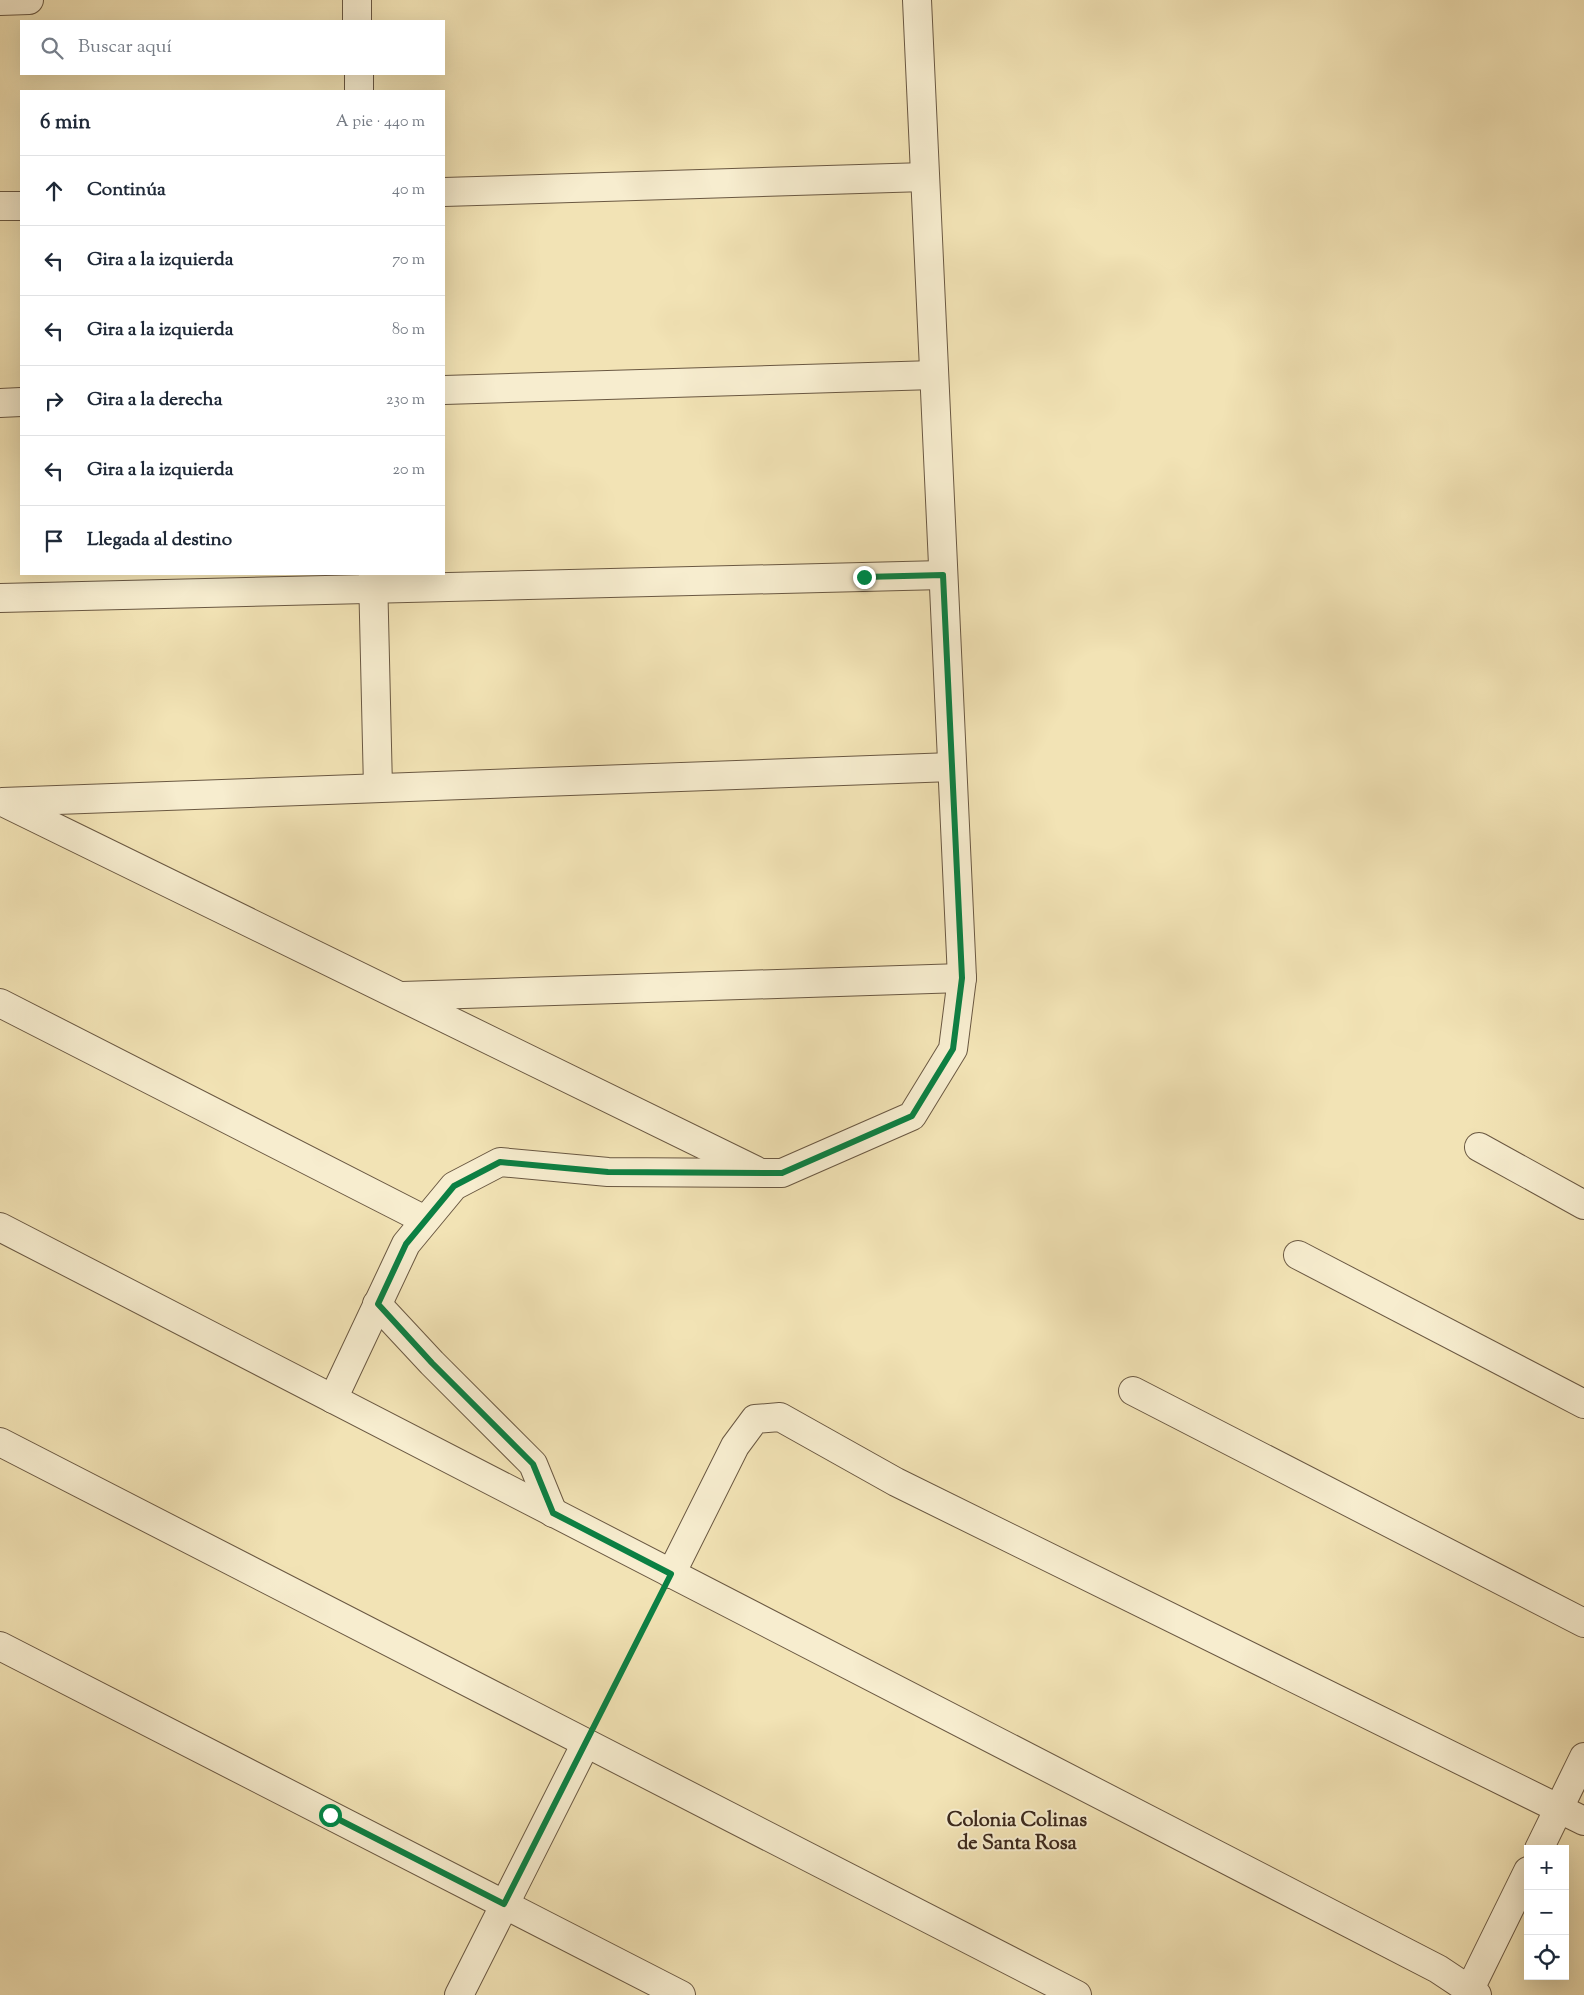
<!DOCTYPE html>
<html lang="es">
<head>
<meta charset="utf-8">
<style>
	:root { --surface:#fff; --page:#f6f6f7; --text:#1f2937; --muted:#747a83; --line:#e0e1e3 }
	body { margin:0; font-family:"Sorts Mill Goudy",serif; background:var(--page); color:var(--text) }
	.controls { position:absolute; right:15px; bottom:15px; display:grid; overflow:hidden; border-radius:0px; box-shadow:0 5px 20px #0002 }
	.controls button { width:45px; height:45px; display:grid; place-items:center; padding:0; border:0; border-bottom:1px solid var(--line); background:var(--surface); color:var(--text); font:25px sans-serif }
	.stop { position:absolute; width:15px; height:15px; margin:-11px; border:4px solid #0b8043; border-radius:50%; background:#fff }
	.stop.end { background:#0b8043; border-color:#fff; box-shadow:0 1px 5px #0008 }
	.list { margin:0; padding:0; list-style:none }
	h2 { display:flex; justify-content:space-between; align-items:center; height:65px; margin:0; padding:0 20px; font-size:21px }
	h2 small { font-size:16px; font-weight:400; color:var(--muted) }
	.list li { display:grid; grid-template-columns:32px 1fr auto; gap:15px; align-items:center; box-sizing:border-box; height:70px; padding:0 20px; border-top:1px solid var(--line) }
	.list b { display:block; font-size:19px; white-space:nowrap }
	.list em { font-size:16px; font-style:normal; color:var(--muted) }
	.icon { flex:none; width:28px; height:28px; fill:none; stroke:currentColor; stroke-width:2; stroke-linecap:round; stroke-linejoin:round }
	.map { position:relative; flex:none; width:1584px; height:1995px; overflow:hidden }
	.search { position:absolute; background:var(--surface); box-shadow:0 5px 20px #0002; left:20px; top:20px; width:425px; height:55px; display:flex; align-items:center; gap:12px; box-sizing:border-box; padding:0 18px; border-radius:0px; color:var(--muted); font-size:19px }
	.panel { position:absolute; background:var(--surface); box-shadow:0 5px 20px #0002; left:20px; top:90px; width:425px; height:485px; border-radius:0px }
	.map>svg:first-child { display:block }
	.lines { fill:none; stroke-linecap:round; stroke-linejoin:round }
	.street-casing { stroke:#6a5842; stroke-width:30 }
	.path { stroke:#3c291c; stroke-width:3; stroke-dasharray:4 2.5; stroke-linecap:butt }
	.street { stroke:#f7edcf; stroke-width:28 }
	.route { stroke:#0b8043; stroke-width:6 }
	.labels { text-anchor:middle; stroke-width:4; stroke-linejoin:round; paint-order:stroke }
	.neighbourhood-label { font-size:20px; font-weight:bold; fill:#3c291c; stroke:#f7edcf }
</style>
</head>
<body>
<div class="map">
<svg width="1584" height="1995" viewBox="0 0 1584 1995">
	<rect width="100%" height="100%" fill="#f2e3b5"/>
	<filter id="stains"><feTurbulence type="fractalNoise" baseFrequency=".004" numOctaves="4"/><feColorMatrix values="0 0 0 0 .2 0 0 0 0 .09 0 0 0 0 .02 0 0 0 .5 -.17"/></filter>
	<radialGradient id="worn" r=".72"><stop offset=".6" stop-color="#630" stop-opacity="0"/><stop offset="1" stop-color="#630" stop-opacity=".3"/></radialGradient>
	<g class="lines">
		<defs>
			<g id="street">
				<path d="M357,0V21"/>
				<path d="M0,1L29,0"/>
				<path d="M359,74V91"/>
				<path d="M444,192L925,177"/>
				<path d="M0,206H21"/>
				<path d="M444,390L934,375"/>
				<path d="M0,403L21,402"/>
				<path d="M373,574L378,788"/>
				<path d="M0,598L943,575"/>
				<path d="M2,802L952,767"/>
				<path d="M5,803L755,1170"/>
				<path d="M402,996L962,978"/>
				<path d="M0,1003L425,1220"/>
				<path d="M1479,1147L1584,1205"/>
				<path d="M0,1227L1438,1969L1477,1995"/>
				<path d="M1298,1255L1584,1404"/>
				<path d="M377,1304L432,1363L533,1464L553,1513"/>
				<path d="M1133,1391L1584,1623"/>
				<path d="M333,1399L406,1244L454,1186L500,1162L608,1172L782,1173L912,1116L953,1049L962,978L917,0"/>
				<path d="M0,1442L1077,1995"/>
				<path d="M671,1574L735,1446L755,1419L780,1417L896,1482L1584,1821"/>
				<path d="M0,1646L681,1995"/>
				<path d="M1539,1849L1584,1757"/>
				<path d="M459,1995L586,1743"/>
				<path d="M1467,1995L1528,1871"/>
			</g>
		</defs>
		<use href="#street" class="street-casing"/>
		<path class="path" d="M600,1715L658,1600"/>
		<use href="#street" class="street"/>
	</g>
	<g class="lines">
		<path class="route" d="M330,1815L504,1904L671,1574L553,1513L533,1464L432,1363L378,1304L406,1244L454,1186L500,1162L608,1172L782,1173L912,1116L953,1049L962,978L943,575L864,577"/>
	</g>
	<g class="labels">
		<g class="neighbourhood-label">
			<text x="1017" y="1826">Colonia Colinas<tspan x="1017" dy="23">de Santa Rosa</tspan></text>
		</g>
	</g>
	<rect width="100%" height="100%" filter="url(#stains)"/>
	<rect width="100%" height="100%" fill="url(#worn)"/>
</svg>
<div class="controls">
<button>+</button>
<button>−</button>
<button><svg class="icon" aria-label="locate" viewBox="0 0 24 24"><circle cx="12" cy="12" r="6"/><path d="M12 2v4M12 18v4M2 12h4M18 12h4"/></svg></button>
</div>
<div class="stop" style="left:330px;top:1815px"></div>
<div class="stop end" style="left:864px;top:577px"></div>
<div class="search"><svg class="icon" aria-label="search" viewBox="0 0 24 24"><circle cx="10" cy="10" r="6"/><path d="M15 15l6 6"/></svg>Buscar aquí</div>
<section class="panel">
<h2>6 min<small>A pie · 440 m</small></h2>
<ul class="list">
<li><svg class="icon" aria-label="ahead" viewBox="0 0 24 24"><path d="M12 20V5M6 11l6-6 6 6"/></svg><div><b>Continúa</b></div><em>40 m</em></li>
<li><svg class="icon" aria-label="left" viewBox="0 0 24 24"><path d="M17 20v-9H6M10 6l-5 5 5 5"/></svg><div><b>Gira a la izquierda</b></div><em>70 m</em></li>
<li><svg class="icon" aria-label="left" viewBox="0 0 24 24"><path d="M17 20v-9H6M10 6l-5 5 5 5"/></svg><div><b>Gira a la izquierda</b></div><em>80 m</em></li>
<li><svg class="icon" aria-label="right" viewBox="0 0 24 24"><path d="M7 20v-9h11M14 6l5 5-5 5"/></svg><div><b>Gira a la derecha</b></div><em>230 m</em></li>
<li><svg class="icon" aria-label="left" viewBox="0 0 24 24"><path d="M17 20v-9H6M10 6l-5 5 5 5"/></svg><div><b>Gira a la izquierda</b></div><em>20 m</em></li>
<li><svg class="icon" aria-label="arrive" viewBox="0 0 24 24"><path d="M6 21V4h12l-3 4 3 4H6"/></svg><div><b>Llegada al destino</b></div></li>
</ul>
</section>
</div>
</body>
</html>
